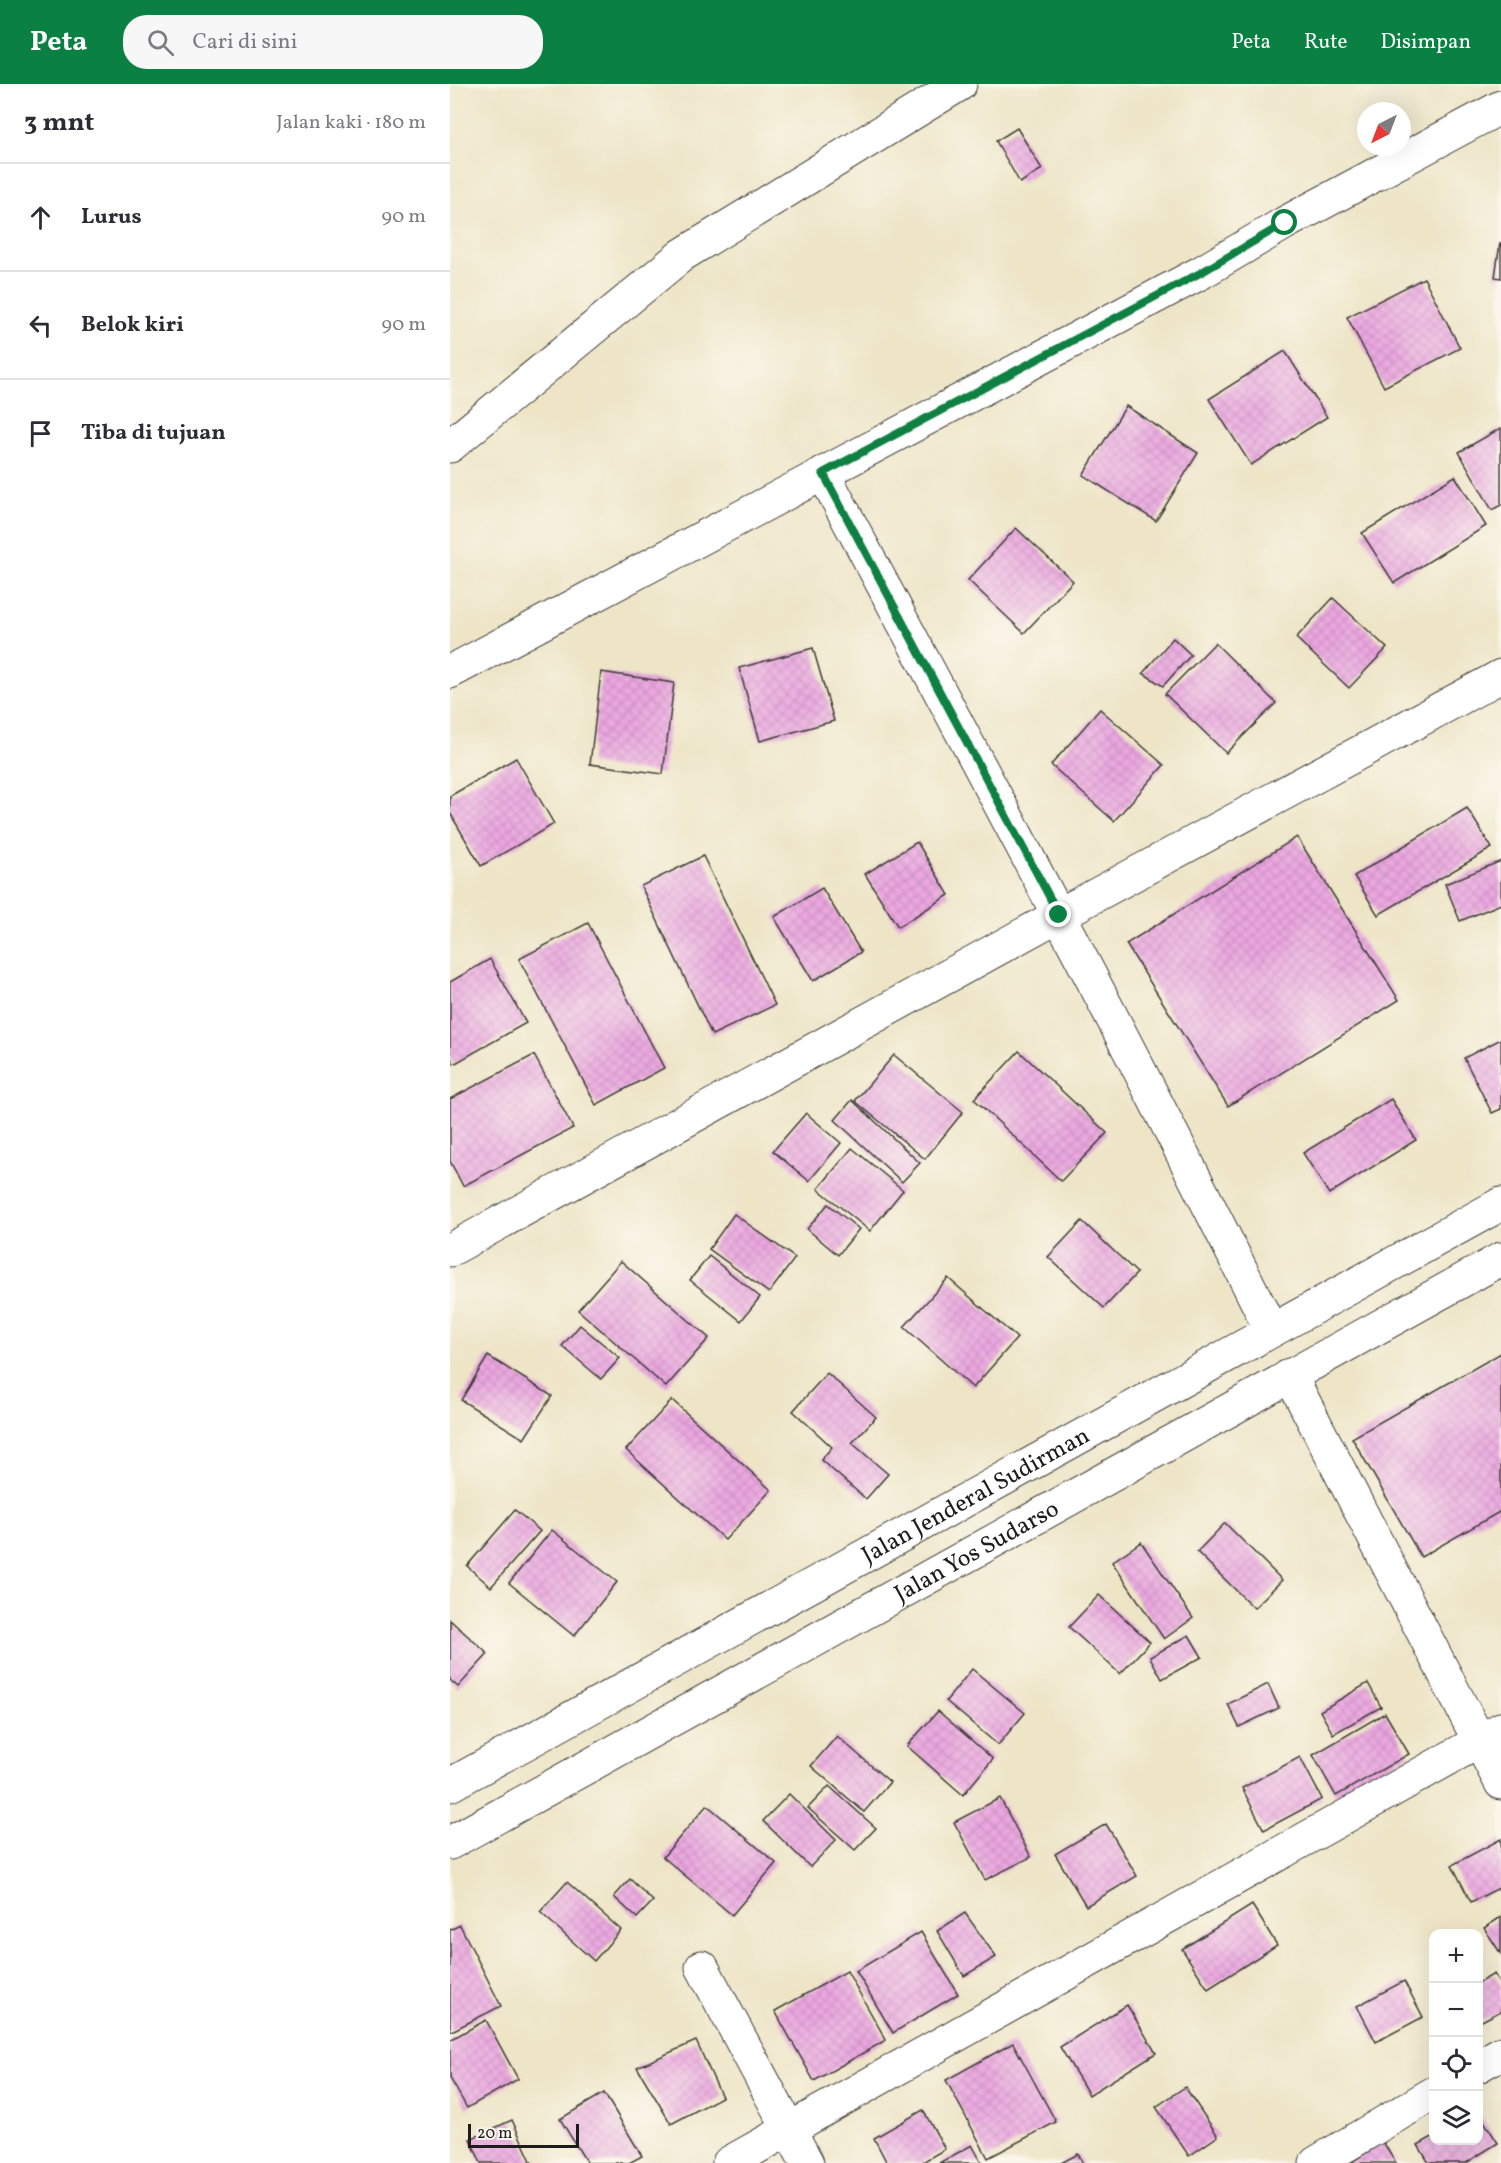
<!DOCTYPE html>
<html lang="id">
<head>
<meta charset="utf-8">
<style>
	:root { --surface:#fff; --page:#f7f7f7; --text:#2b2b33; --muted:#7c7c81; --line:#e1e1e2; --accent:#0b8043 }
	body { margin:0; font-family:Vollkorn,serif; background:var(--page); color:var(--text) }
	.controls { position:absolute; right:18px; bottom:18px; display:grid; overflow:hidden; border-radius:12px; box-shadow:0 6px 24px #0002 }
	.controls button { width:54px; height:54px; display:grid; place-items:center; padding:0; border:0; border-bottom:2px solid var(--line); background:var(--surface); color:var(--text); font:30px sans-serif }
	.compass { position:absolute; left:907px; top:18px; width:54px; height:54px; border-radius:50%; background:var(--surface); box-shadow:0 6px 24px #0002; rotate:222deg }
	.scale { position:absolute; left:18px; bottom:15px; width:111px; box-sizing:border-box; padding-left:6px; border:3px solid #1c1c1c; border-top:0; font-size:16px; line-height:21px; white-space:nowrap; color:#1c1c1c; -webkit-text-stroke:4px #fbf7ec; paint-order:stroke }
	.stop { position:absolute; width:18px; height:18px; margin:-14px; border:4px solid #0b8043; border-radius:50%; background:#fff }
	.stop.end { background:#0b8043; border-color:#fff; box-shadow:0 2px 6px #0008 }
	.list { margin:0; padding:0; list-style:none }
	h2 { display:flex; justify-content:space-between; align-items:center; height:78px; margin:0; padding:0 24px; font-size:26px }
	h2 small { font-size:20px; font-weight:400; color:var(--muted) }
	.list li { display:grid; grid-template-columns:39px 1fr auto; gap:18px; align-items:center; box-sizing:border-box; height:108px; padding:0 24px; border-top:2px solid var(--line) }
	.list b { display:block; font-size:22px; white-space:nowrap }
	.list em { font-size:20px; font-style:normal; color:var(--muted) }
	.icon { flex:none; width:33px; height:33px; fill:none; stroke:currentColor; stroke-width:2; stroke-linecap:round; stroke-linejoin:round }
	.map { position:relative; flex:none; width:1051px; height:2079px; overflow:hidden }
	header { display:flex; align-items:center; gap:36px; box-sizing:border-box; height:84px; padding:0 30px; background:var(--accent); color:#fff }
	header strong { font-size:28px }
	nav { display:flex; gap:33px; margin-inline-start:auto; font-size:21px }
	.search { width:420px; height:54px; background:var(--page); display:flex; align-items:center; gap:15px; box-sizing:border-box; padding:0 21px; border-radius:24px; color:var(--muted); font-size:22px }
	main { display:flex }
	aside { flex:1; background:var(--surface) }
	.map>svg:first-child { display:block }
	.building { fill:url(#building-cross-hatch) }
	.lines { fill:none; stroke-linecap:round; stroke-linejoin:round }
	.minor-casing { stroke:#3c3a36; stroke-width:35 }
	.highway-casing { stroke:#3c3a36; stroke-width:35 }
	.minor { stroke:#fff; stroke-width:33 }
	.highway { stroke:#fff; stroke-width:33 }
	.route { stroke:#0b8043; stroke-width:8 }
	.labels { text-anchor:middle; stroke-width:4.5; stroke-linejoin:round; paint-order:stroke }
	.street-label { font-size:24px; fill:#1c1c1c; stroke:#fbf7ec }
</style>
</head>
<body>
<header>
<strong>Peta</strong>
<div class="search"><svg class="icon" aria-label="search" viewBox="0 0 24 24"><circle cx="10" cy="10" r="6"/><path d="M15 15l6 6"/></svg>Cari di sini</div>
<nav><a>Peta</a><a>Rute</a><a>Disimpan</a></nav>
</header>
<main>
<aside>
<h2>3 mnt<small>Jalan kaki · 180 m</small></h2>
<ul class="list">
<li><svg class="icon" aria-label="ahead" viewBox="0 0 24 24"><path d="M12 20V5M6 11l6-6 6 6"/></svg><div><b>Lurus</b></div><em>90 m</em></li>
<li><svg class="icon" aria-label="left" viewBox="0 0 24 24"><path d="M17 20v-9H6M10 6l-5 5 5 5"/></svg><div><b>Belok kiri</b></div><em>90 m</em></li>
<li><svg class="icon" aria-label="arrive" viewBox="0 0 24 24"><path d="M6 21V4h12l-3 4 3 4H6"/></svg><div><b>Tiba di tujuan</b></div></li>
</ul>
</aside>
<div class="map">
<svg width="1051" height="2079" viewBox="0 0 1051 2079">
	<defs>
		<pattern id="building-cross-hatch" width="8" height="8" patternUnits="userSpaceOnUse" patternTransform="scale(1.5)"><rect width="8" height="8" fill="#eba8e0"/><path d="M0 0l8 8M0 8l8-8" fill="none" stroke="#c990c0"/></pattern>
	</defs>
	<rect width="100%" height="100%" fill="#fbf7ec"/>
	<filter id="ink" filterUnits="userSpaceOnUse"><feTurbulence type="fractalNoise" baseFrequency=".0167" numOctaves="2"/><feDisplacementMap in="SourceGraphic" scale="12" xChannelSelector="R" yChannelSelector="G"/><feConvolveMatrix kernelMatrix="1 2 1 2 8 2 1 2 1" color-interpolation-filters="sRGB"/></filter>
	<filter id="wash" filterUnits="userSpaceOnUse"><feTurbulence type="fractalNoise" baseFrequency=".008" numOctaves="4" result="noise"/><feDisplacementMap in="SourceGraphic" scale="24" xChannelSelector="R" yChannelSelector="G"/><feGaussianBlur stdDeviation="1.35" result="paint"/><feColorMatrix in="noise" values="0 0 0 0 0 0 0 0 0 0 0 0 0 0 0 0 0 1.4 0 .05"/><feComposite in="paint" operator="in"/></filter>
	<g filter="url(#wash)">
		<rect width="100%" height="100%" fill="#eee5c7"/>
		<g id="blocks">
			<g class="building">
				<path d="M567,44L592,85L570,99L546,57Z"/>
				<path d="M1050,159H1051V194L1045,193Z"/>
				<path d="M974,194L1010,264L934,303L897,233Z"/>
				<path d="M835,267L877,333L801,381L759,315Z"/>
				<path d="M676,322L748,369L706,437L633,391Z"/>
				<path d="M1051,344V421L1042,426L1009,368Z"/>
				<path d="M1005,392L1036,442L944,499L912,449Z"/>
				<path d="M566,444L623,497L574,549L518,496Z"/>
				<path d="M883,514L937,564L899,604L846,554Z"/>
				<path d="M723,554L741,571L713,602L693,589Z"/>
				<path d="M765,559L826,619L776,669L715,610Z"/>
				<path d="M363,564L384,637L310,657L289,584Z"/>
				<path d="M151,588L224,599L213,690L140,680Z"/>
				<path d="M650,625L714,681L664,737L601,681Z"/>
				<path d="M66,674L104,740L31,782L0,729V712Z"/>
				<path d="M1017,724L1042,764L928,831L904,792Z"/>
				<path d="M847,753L949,916L778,1022L676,860Z"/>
				<path d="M467,758L499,811L448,843L415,790Z"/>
				<path d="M253,772L325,921L262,951L191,802Z"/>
				<path d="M1051,777V820L1010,837L995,800Z"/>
				<path d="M372,804L411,868L363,897L324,833Z"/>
				<path d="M138,839L214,984L146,1021L69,875Z"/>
				<path d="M40,875L76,939L4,980L0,972V898Z"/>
				<path d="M1051,955V1025L1042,1029L1014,974Z"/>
				<path d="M569,967L657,1049L611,1097L524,1015Z"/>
				<path d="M84,971L123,1044L13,1102L0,1077V1015Z"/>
				<path d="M444,971L513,1028L475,1075L405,1017Z"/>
				<path d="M941,1015L966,1056L879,1110L853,1069Z"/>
				<path d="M402,1016L470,1079L452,1098L385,1036Z"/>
				<path d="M356,1029L391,1059L359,1097L323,1067Z"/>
				<path d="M402,1064L453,1106L420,1147L368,1105Z"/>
				<path d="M378,1120L409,1145L388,1171L357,1145Z"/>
				<path d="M284,1130L345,1174L319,1209L259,1165Z"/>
				<path d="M632,1137L687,1189L654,1224L598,1173Z"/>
				<path d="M259,1172L310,1213L291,1237L240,1196Z"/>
				<path d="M171,1177L259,1254L216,1303L128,1226Z"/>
				<path d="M498,1194L567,1254L523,1304L454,1243Z"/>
				<path d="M130,1241L170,1274L151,1295L112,1262Z"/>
				<path d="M1051,1269V1427L971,1473L902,1354Z"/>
				<path d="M38,1272L102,1312L74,1355L11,1316Z"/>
				<path d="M377,1289L426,1333L402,1359L438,1390L416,1415L371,1376L382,1363L343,1327Z"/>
				<path d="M222,1316L321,1406L275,1456L176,1366Z"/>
				<path d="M65,1426L90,1447L41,1503L17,1482Z"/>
				<path d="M775,1439L832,1496L804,1524L747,1468Z"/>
				<path d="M102,1446L167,1498L124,1552L59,1499Z"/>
				<path d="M691,1458L743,1534L714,1555L662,1478Z"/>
				<path d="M649,1511L700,1558L670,1590L619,1543Z"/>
				<path d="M0,1536L38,1570L8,1603L0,1596Z"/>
				<path d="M739,1551L752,1573L712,1595L700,1573Z"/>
				<path d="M522,1585L575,1629L548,1661L496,1617Z"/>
				<path d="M918,1599L931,1623L883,1650L870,1627Z"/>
				<path d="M818,1600L829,1624L789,1643L778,1620Z"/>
				<path d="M488,1627L543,1675L513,1711L457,1662Z"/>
				<path d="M935,1629L959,1670L886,1712L863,1671Z"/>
				<path d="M387,1652L440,1698L414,1728L361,1682Z"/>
				<path d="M850,1673L872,1715L814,1746L792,1704Z"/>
				<path d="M379,1702L426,1744L405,1766L358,1724Z"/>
				<path d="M339,1710L386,1756L360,1783L313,1737Z"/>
				<path d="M550,1714L581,1773L535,1796L504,1738Z"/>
				<path d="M257,1721L326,1779L282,1831L213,1773Z"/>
				<path d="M656,1740L687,1792L636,1822L605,1770Z"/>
				<path d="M1051,1755V1803L1021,1818L1002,1781Z"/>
				<path d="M180,1795L203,1817L187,1834L164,1813Z"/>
				<path d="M117,1798L171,1846L144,1877L90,1828Z"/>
				<path d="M802,1821L827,1861L758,1905L732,1865Z"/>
				<path d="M515,1829L546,1873L514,1892L487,1847Z"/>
				<path d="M1051,1833V1870L1034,1844Z"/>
				<path d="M10,1841L51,1922L0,1948V1846Z"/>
				<path d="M471,1848L508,1910L443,1949L406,1887Z"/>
				<path d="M397,1887L436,1956L364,1997L325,1927Z"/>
				<path d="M1044,1890L1051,1902V1927L1028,1939V1899Z"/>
				<path d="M954,1897L973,1933L926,1958L907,1922Z"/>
				<path d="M677,1921L706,1969L639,2011L610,1963Z"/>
				<path d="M36,1936L68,1995L17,2024L0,1994V1956Z"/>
				<path d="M246,1957L272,2013L221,2040L187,1983Z"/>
				<path d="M563,1959L606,2038L538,2074L496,1996Z"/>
				<path d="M735,2003L768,2052L739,2072L706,2023Z"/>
				<path d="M154,2009L192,2072L179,2079H137L110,2035Z"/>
				<path d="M473,2026L495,2065L471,2079H437L424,2054Z"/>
				<path d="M1028,2028L1048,2059L1016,2079H979L968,2061L984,2052V2056H1028Z"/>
				<path d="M62,2036L82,2079H31L20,2055Z"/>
				<path d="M933,2058L946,2079H900Z"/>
				<path d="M522,2061L532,2079H489Z"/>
				<path d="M628,2070L633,2079H611Z"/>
			</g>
		</g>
	</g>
	<g filter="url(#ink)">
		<use href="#blocks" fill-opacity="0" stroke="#3c3a36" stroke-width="1.5"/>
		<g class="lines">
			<defs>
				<g id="minor">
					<path d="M0,362L232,171L510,0"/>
					<path d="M373,389C525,673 678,957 821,1246"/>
					<path d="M0,588L752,188L835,139L1051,23"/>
					<path d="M0,1166L609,831L1051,592"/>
					<path d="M840,1291L1051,1699"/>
					<path d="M252,1883L357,2079"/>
					<path d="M1028,1982L1051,1969"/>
					<path d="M279,2079L1051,1645"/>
					<path d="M866,2079L984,2009"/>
				</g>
				<g id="highway">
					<path id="s1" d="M0,1701L1051,1120"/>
					<path id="s2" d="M0,1759L1051,1175"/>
				</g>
			</defs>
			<use href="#minor" class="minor-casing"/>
			<use href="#highway" class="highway-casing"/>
			<use href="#minor" class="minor"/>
			<use href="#highway" class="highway"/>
		</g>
	</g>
	<g class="lines" filter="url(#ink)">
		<path class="route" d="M609,831L373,389L752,188L835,139"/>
	</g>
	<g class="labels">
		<g class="street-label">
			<text dy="8" stroke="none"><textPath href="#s1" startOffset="600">Jalan Jenderal Sudirman</textPath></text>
			<text dy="8" stroke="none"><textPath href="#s2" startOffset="602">Jalan Yos Sudarso</textPath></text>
		</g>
	</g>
</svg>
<div class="controls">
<button>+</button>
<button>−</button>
<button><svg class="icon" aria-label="locate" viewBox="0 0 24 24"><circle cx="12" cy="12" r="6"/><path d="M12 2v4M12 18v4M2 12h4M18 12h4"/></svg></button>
<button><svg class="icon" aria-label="layers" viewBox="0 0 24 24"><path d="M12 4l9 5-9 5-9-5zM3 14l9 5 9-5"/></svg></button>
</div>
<svg class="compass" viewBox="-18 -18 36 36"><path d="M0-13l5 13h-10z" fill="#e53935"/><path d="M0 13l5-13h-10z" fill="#7c7c81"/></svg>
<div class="scale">20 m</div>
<div class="stop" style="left:835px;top:139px"></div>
<div class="stop end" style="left:609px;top:831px"></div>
</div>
</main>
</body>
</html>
